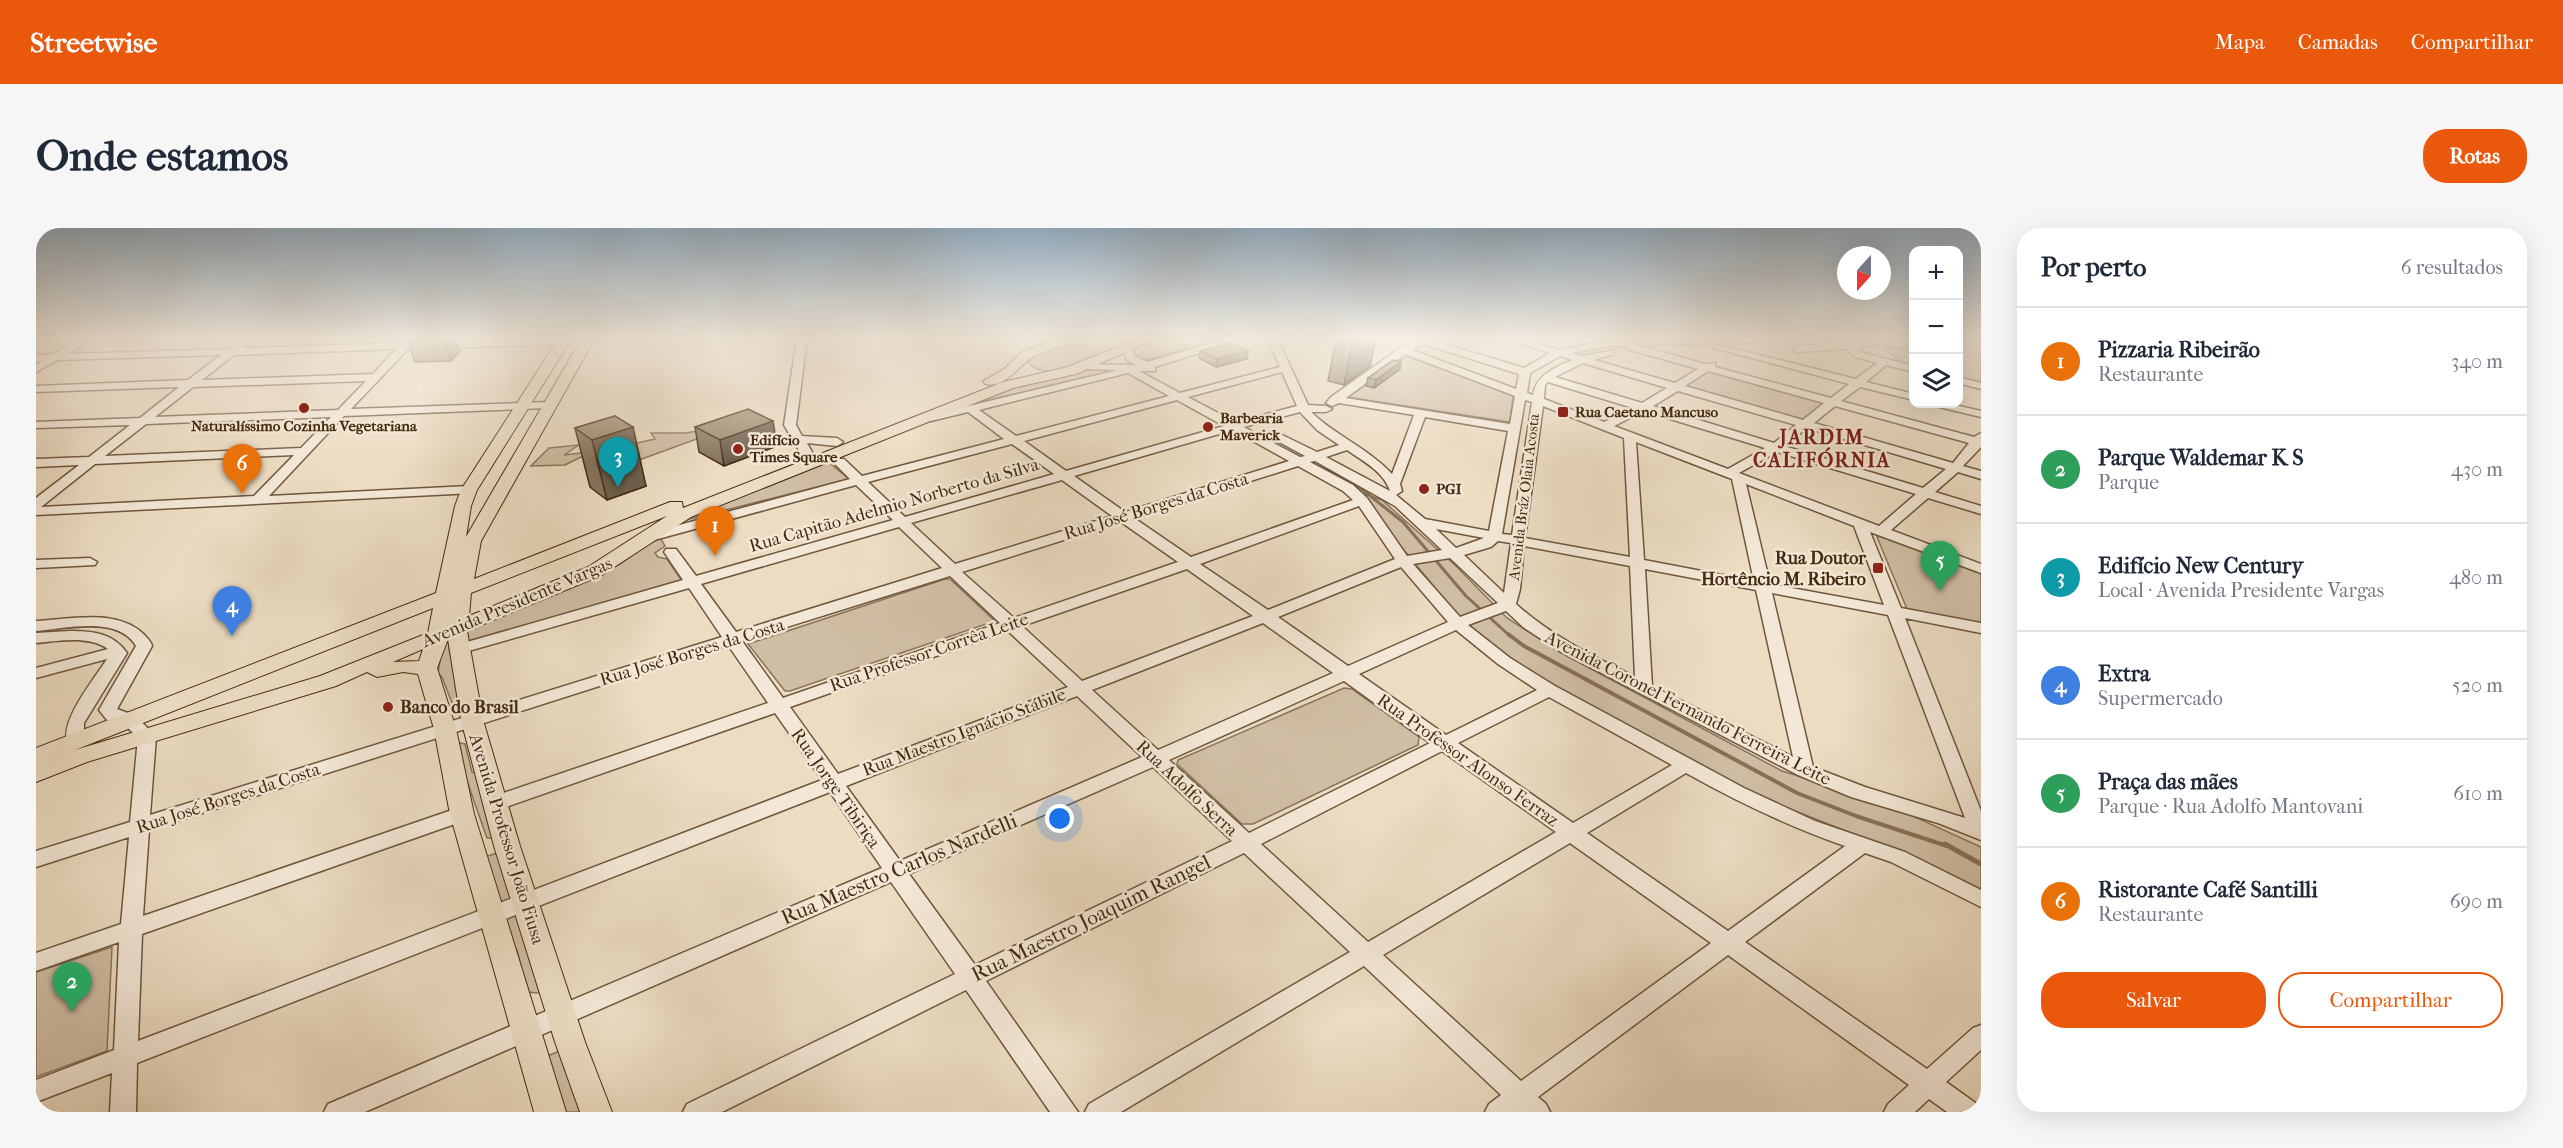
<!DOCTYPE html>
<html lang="pt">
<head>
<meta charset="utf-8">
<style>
	:root { --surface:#fff; --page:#f6f6f7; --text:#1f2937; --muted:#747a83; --line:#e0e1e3; --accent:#ea580c }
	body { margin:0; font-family:"IM FELL French Canon",serif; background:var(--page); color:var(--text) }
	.controls { position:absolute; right:18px; top:18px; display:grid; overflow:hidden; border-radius:12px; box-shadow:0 6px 24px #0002 }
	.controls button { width:54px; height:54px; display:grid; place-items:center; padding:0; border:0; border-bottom:2px solid var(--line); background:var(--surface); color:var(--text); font:30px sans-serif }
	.compass { position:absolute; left:1801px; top:18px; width:54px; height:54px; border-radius:50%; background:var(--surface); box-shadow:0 6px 24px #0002; rotate:201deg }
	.you { position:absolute; left:1024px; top:591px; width:21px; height:21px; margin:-15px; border:4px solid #fff; border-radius:50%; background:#1a73e8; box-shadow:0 0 0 9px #1a73e833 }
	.badge { display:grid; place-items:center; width:39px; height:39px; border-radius:50%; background:var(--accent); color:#fff; font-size:20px; font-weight:700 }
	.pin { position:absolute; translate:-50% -50px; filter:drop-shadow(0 2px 3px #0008) }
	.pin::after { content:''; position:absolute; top:32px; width:21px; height:18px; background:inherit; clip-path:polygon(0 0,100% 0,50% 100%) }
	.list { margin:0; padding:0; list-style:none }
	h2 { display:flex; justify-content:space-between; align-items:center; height:78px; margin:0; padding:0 24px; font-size:26px }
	h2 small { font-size:20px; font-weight:400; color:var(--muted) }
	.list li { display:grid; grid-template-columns:39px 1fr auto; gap:18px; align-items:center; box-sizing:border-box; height:108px; padding:0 24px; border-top:2px solid var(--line) }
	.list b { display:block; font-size:22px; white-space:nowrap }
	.list p { margin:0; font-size:20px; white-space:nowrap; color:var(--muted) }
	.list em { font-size:20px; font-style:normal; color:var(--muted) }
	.actions { display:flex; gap:12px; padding:18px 24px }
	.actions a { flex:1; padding:14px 0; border:2px solid var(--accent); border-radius:24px; text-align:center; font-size:21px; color:var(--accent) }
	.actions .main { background:var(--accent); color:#fff }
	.icon { flex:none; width:33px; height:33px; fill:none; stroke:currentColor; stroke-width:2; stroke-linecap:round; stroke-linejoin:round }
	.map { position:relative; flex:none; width:1945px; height:884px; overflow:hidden; border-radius:24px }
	header { display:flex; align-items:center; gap:36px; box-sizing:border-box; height:84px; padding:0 30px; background:var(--accent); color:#fff }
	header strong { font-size:28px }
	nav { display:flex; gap:33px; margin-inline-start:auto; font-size:21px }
	.intro { display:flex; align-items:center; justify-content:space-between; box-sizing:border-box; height:144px; padding:0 36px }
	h1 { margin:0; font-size:42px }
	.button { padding:15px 27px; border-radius:24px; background:var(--accent); color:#fff; font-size:21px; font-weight:700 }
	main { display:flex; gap:36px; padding:0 36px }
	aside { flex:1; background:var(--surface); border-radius:24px; box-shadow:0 6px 24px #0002 }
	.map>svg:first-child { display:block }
	.green { fill:#d0bea4; stroke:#8a745a; stroke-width:1.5 }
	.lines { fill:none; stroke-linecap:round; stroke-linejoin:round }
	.stream-far2 { stroke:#877056; stroke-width:3 }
	.stream-far1 { stroke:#877056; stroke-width:4 }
	.stream { stroke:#877056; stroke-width:5 }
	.minor-casing { stroke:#6f563c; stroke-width:3 }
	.major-casing { stroke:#452a10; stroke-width:2 }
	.minor { fill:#f3e8d7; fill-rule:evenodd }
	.major { fill:#ecdcc2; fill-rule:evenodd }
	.wall { fill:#86745e; stroke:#452a10; stroke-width:1.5 }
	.shaded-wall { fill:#6d5e4c; stroke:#452a10; stroke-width:1.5 }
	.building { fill:#9c876d; stroke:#452a10; stroke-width:1.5 }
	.poi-dot { fill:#8f2418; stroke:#f3e8d7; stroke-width:2 }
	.labels { text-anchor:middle; stroke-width:5; stroke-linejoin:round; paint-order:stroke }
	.far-poi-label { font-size:15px; font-weight:bold; fill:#452a10; stroke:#f3e8d7; text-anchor:start }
	.far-street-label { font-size:15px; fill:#452a10; stroke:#f3e8d7 }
	.street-label { font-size:18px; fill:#452a10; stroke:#f3e8d7 }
	.poi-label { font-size:18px; font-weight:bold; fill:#452a10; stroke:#f3e8d7; text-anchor:end }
	.far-district-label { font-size:20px; font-weight:bold; letter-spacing:1.5px; fill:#7a1f14; stroke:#f3e8d7 }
	.near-street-label { font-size:21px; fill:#452a10; stroke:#f3e8d7 }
</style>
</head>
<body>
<header>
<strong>Streetwise</strong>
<nav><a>Mapa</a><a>Camadas</a><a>Compartilhar</a></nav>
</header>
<div class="intro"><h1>Onde estamos</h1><a class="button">Rotas</a></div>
<main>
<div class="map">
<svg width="1945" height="884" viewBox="0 0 1945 884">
	<rect width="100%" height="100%" fill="#ecdcc2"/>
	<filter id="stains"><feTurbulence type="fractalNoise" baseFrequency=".00333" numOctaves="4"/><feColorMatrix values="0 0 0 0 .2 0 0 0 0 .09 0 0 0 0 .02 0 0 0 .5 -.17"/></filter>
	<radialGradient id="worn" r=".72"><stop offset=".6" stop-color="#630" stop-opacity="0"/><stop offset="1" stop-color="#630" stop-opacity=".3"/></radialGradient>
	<g class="green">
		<path d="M1040,111H1111C1085,121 1015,160 992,135L998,127Z"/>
		<path d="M1124,111H1197L1177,113L1169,118L1144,122L1114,131H1105L1098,128L1097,124L1102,118Z"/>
		<path d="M1922,111H1945V154L1923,149V117L1925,115Z"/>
		<path d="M1847,119L1877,121V139L1868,137Z"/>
		<path d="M1373,129L1477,167L1474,194L1311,169L1310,167L1319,164L1366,131Z"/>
		<path d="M1059,139L1083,141L925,179L983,155Z"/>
		<path d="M1670,140L1797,174L1768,196L1638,159Z"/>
		<path d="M696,198L595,235L566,228L545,229L529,237L495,238L513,220L543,217L528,227L570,222L619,211L615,205H649Z"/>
		<path d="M790,232L813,251L642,294Z"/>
		<path d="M1329,266L1346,272L1418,336L1471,390L1531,428L1746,543L1844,573L1945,619V666L1865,625L1712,564L1495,444L1446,410L1415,379L1338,286Z"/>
		<path d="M623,308L629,318L619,325L622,329L631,331L646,353L435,413L424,412L426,406L435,400L584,336Z"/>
		<path d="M1844,308L1945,345V398L1877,385L1871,381L1841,309Z"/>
		<path d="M909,351H914L959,393L754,463H749L712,416Z"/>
		<path d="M415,407L413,421L425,472L416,475L406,449L402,445L408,410Z"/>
		<path d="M1308,460L1316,461L1383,509L1382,517L1217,596H1206L1141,536L1142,532Z"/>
		<path d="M424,515L429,516L436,544L443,547L458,610H451L419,519Z"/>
		<path d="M468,623L483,672L460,680L445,630Z"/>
		<path d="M486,680L509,758L502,765L491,764L481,722L469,709L462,690Z"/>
		<path d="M76,719L71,823L0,849V744Z"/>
		<path d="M528,821L548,884H523L507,830Z"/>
	</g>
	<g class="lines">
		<path class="stream-far2" d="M1318,255L1367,294L1430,368L1474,408"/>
		<path class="stream-far1" d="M1472,406L1488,418L1761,565L1820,588L1911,618"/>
		<path class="stream" d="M1909,616L1945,636"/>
		<defs>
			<g id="minor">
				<path d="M43,110H56L32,126L193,121L206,110H218L206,120L366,115L373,111L377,115L514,110H530L533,113L528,116L372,121L315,181L513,174L519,177L513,180L308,188L233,268L433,258L439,262L438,265L0,287V270L43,237L0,239V231L53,229L94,197L0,200V194L104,190L143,159L0,164V158L152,152L185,127L21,132L0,144V137L6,133H0V127L17,126ZM360,121L337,146L166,152L198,127ZM330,153L302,182L119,189L157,159ZM295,189L265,220L69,228L110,196ZM258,227L218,268L5,279L59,236Z"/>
				<path d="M761,110H771L760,197L766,208L801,210L807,214L801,218L771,215L777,226L771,230L767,229L748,197Z"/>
				<path d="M1193,110H1210L1119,139V143H1103L1144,165L1244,139L1231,110H1241L1272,177L1290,178L1296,181L1290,184H1275C1300,208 1332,220 1356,246L1378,187L1303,175L1296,178L1290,175L1295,169L1364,120L1383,110H1397L1395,112L1488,140L1514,125L1467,110H1484L1523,122L1574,112L1782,110L1777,113L1600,117L1669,136L1679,135V139L1795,170L1813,156L1678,120L1683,117L1820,151L1841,135L1819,129L1811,121L1761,124L1756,121L1761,118L1873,110L1822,120L1827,125L1878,138V144L1850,137L1830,154L1878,166V172L1824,159L1805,173L1938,209L1945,205V219L1927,238L1945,243V251L1922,244L1899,264L1945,278V286L1892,270L1855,302L1945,336V345L1834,304L1865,380L1945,395V405L1869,390L1945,583V612L1902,595L1815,569L1762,547L1525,424L1487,399L1470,383L1432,397L1474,430L1519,458L1708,560L1779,593L1869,624L1945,662V679L1855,634L1829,625L1709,714L1891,841L1937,800L1945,797V822L1910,854L1941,876L1945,884H1911L1893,871L1879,884H1848L1852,876L1873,857L1692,727L1502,869L1510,876L1514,884H1449L1453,876L1465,867L1328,738L1085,884H1049L1053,876L1314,724L1208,625L950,753L1042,884H1014L930,762L686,884H647L651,876L919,746L855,654L329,884H288L292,876L846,640L794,564L101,835L100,884H74L76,845L0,874V852L78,822L83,714L0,743V725L85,696L93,609L0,639V623L94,594L102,510L88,496L71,492L63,482L100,418C82,387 29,401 0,403V393C37,391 91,378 115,415L116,418L81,481L100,488L120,509L114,587L686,409L653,360L429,424L423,426L415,421L417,418L647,352L628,324L630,321H640L660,348L857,292L820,257L611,314L604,310L606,307L814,251L800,237L798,234L800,231H808L826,248L968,211L932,184L895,193L889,190L891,188L1082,142L1049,141L1044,138L1045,136L1100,137L1091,132L1086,121L1087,119H1095L1099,128L1111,134ZM1387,116L1483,146L1480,161L1376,122ZM1574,118H1591V121L1662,141L1639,155L1558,132L1578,126V122L1547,128L1536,125ZM1369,126L1479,168L1474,196L1310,170ZM1524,128L1537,132C1519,139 1500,147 1497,167L1491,165L1494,145ZM1547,135L1631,160L1606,175L1519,149ZM1672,143L1788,175L1767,192L1649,158ZM1246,144L1261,178L1199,194L1152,169ZM1092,145L1133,168L980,208L943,182ZM1512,154L1597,180L1568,194L1508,171L1509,157ZM1642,163L1760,197L1738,215L1617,178ZM1141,172L1188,198L1030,243L988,213ZM1489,172L1496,174L1476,307L1466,306ZM1507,178L1588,210L1594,329L1489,310ZM1799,178L1933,215L1917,235L1778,195ZM1608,183L1729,220L1692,241L1578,198ZM1264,184L1281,202L1303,217L1281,224L1242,205H1234V209L1269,228L1264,229L1208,199ZM1389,189L1472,203L1453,303L1389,291L1360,267L1366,263L1364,256ZM1771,200L1910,241L1887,260L1748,218ZM1197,202L1253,233L1089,284L1038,248ZM1600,214L1696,251L1718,353L1608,332ZM976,216L1018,246L869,289L832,254ZM1311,222C1327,233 1348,244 1354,263L1290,229ZM1741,224L1880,266L1843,298L1703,245ZM1279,233L1359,278L1406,322L1371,328L1331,270L1317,257L1274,234ZM1262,238L1307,263L1317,272L1155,329L1098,290ZM1026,252L1076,288L919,336L875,295ZM1710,256L1818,298L1848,377L1734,356ZM1323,278L1359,331L1232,382L1164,336ZM1085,294L1142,334L978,390L926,344ZM863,299L906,340L700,404L665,356ZM1400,301L1448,310L1420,320ZM1462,313L1475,315L1468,365L1428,327L1455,319ZM1488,318L1594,338L1599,449C1557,428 1515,408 1480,376L1484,361ZM1414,330L1462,375L1424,389L1377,336ZM1365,339L1412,394L1312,438L1242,389ZM1151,341L1217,388L1046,453L986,398ZM1609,341L1720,362L1757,529L1616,458ZM914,348L964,395L747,470L706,413ZM1736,365L1852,387L1929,590L1829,559L1777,539ZM1227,395L1297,445L1122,522L1056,462ZM1420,402L1462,436L1501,462L1410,507L1323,446ZM972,403L1032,459L802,546L754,479ZM692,417L732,475L453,570L450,575L453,580L460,582L467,580L739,485L786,552L102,813L106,706L433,591L436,586L433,581L426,579L419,581L107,688L113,602ZM1308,453L1394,515L1213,605L1133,532ZM1041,468L1106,529L864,633L810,558ZM1513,469L1636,537L1537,595L1422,515ZM1406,523L1520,604L1332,714L1225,616ZM1117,539L1196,613L939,737L873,646ZM1650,545C1702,574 1754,599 1809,618L1692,703L1551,605ZM1534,615L1675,715L1485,853L1347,727Z"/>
				<path d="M1922,149L1945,155V161L1922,155Z"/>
				<path d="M1897,176H1915L1945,183V189L1899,178Z"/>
				<path d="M54,330L61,334L59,337L0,340V332Z"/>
				<path d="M34,403C57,403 77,405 91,425L48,495V513L45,517H33C20,497 59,450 71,431L0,450V440L72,421C53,407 23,413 0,415V405Z"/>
			</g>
			<g id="major">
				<path d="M523,110H536L441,262L435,278L430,309L546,110H559L445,313L438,351L634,274H646L647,280L967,154L1032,139L1104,110H1122L1040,146L977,160L655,289L566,347L431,403L447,492L484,618L549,814L576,884H544L519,814L458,618L425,492L412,411L401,440L420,501L438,586L530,884H498L414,586L398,501L382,446L367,444L341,449L331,444L300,458L51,534L0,554V537L3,536L0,537V520L400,365L419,278L425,262ZM631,288L552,339L433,388L435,365ZM397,380L392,405L284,448L39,522ZM387,421L383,433L357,434Z"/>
				<path d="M1022,110H1040C1028,120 1010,122 997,129C982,138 969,161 949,156L947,153L968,141L986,124Z"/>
			</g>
		</defs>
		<use href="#minor" class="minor-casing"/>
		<use href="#major" class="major-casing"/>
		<use href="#minor" class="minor"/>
		<use href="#major" class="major"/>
	</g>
	<g class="wall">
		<path d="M371,111H420L424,123L415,133L379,134Z"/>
		<path d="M1300,111H1340L1334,138L1308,157L1292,153Z"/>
		<path d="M1164,123H1212L1211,131L1180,139L1163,130Z"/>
		<path d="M1364,141L1338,160L1330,158L1332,150Z"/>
		<path d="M579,188L610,258L571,272L554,259L539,200Z"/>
		<path d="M659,199L741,218L688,238L663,224Z"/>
	</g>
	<g class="shaded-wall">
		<path d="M408,111H420L424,123L415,133Z"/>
		<path d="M1317,111H1340L1334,138L1308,157Z"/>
		<path d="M1212,123L1211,131L1180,139L1181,131Z"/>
		<path d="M1365,134L1364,141L1338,160L1340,152Z"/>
		<path d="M737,193L741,218L688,238L684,212Z"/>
		<path d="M597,199L610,258L571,272L556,212Z"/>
	</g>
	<g class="building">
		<path d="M1195,115L1212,123L1181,131L1164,123Z"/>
		<path d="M1357,132L1365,134L1340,152L1332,150Z"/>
		<path d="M712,181L737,193L684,212L659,199Z"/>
		<path d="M579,188L597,199L556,212L539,200Z"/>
	</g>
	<linearGradient id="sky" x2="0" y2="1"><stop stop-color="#93acc0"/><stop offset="0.47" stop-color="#f6efe4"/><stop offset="1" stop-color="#f6efe4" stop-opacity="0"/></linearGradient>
	<rect width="1945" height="234" fill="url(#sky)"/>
	<g class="poi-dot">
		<circle cx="268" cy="180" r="6"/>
		<rect x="1521" y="178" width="12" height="12" rx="3"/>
		<circle cx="1172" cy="199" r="6"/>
		<circle cx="702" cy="221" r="6"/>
		<circle cx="1388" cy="261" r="6"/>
		<rect x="1836" y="334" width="12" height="12" rx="3"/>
		<circle cx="352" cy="479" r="6"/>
	</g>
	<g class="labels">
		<g class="far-poi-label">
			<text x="1539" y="189">Rua Caetano Mancuso</text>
			<text x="1184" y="195">Barbearia<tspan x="1184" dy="17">Maverick</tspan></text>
			<text x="268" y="203" text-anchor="middle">Naturalíssimo Cozinha Vegetariana</text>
			<text x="714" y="217">Edifício<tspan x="714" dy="17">Times Square</tspan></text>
			<text x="1400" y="266">PGI</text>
		</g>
		<g class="far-street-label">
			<text transform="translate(1488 269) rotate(-83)" y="5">Avenida Bráz Olaia Acosta</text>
		</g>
		<g class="street-label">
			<text transform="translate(858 277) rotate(-16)" y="6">Rua Capitão Adelmio Norberto da Silva</text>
			<text transform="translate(1120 278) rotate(-17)" y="6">Rua José Borges da Costa</text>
			<text transform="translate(481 374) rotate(-23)" y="6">Avenida Presidente Vargas</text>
			<text transform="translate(656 424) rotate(-17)" y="6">Rua José Borges da Costa</text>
			<text transform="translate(893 424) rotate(-19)" y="6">Rua Professor Corrêa Leite</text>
			<text transform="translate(1652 480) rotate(27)" y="6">Avenida Coronel Fernando Ferreira Leite</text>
			<text transform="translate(928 504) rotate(-21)" y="6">Rua Maestro Ignácio Stábile</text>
			<text transform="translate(1432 532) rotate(35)" y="6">Rua Professor Alonso Ferraz</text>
			<text transform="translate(800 560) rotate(55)" y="6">Rua Jorge Tibiriça</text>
			<text transform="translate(1151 560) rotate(43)" y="6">Rua Adolfo Serra</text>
			<text transform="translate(192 570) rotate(-18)" y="6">Rua José Borges da Costa</text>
			<text transform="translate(471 611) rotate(73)" y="6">Avenida Professor João Fiusa</text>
		</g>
		<g class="poi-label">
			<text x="1830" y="336">Rua Doutor<tspan x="1830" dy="21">Hortêncio M. Ribeiro</tspan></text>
			<text x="364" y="485" text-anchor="start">Banco do Brasil</text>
		</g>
		<g class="far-district-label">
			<text x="1786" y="216">JARDIM<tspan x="1786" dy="23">CALIFÓRNIA</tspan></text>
		</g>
		<g class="near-street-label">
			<text transform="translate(863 641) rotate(-23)" y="7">Rua Maestro Carlos Nardelli</text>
			<text transform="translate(1055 690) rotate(-26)" y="7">Rua Maestro Joaquim Rangel</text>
		</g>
	</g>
	<rect width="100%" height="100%" filter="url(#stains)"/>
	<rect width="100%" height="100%" fill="url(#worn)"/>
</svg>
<div class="controls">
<button>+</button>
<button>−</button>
<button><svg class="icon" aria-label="layers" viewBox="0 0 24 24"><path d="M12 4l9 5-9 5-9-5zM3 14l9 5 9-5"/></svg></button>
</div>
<svg class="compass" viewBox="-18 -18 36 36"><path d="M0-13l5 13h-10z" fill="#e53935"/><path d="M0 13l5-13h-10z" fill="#747a83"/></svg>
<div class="you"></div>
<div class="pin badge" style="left:679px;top:328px;background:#e8710a">1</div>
<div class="pin badge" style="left:36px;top:784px;background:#2e9e5b">2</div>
<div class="pin badge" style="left:582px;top:259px;background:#0f9aa8">3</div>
<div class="pin badge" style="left:196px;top:408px;background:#3f7fe0">4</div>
<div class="pin badge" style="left:1904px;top:363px;background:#2e9e5b">5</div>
<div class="pin badge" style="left:206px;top:266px;background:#e8710a">6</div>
</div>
<aside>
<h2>Por perto<small>6 resultados</small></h2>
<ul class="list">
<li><span class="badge" style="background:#e8710a">1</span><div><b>Pizzaria Ribeirão</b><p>Restaurante</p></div><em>340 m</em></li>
<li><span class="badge" style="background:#2e9e5b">2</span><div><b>Parque Waldemar K S</b><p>Parque</p></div><em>430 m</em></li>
<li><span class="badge" style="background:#0f9aa8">3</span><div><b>Edifício New Century</b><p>Local · Avenida Presidente Vargas</p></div><em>480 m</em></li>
<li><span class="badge" style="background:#3f7fe0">4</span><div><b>Extra</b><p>Supermercado</p></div><em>520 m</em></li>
<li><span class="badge" style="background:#2e9e5b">5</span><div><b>Praça das mães</b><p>Parque · Rua Adolfo Mantovani</p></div><em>610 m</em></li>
<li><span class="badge" style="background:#e8710a">6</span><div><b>Ristorante Café Santilli</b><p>Restaurante</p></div><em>690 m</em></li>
</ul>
<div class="actions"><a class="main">Salvar</a><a>Compartilhar</a></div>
</aside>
</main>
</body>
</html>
